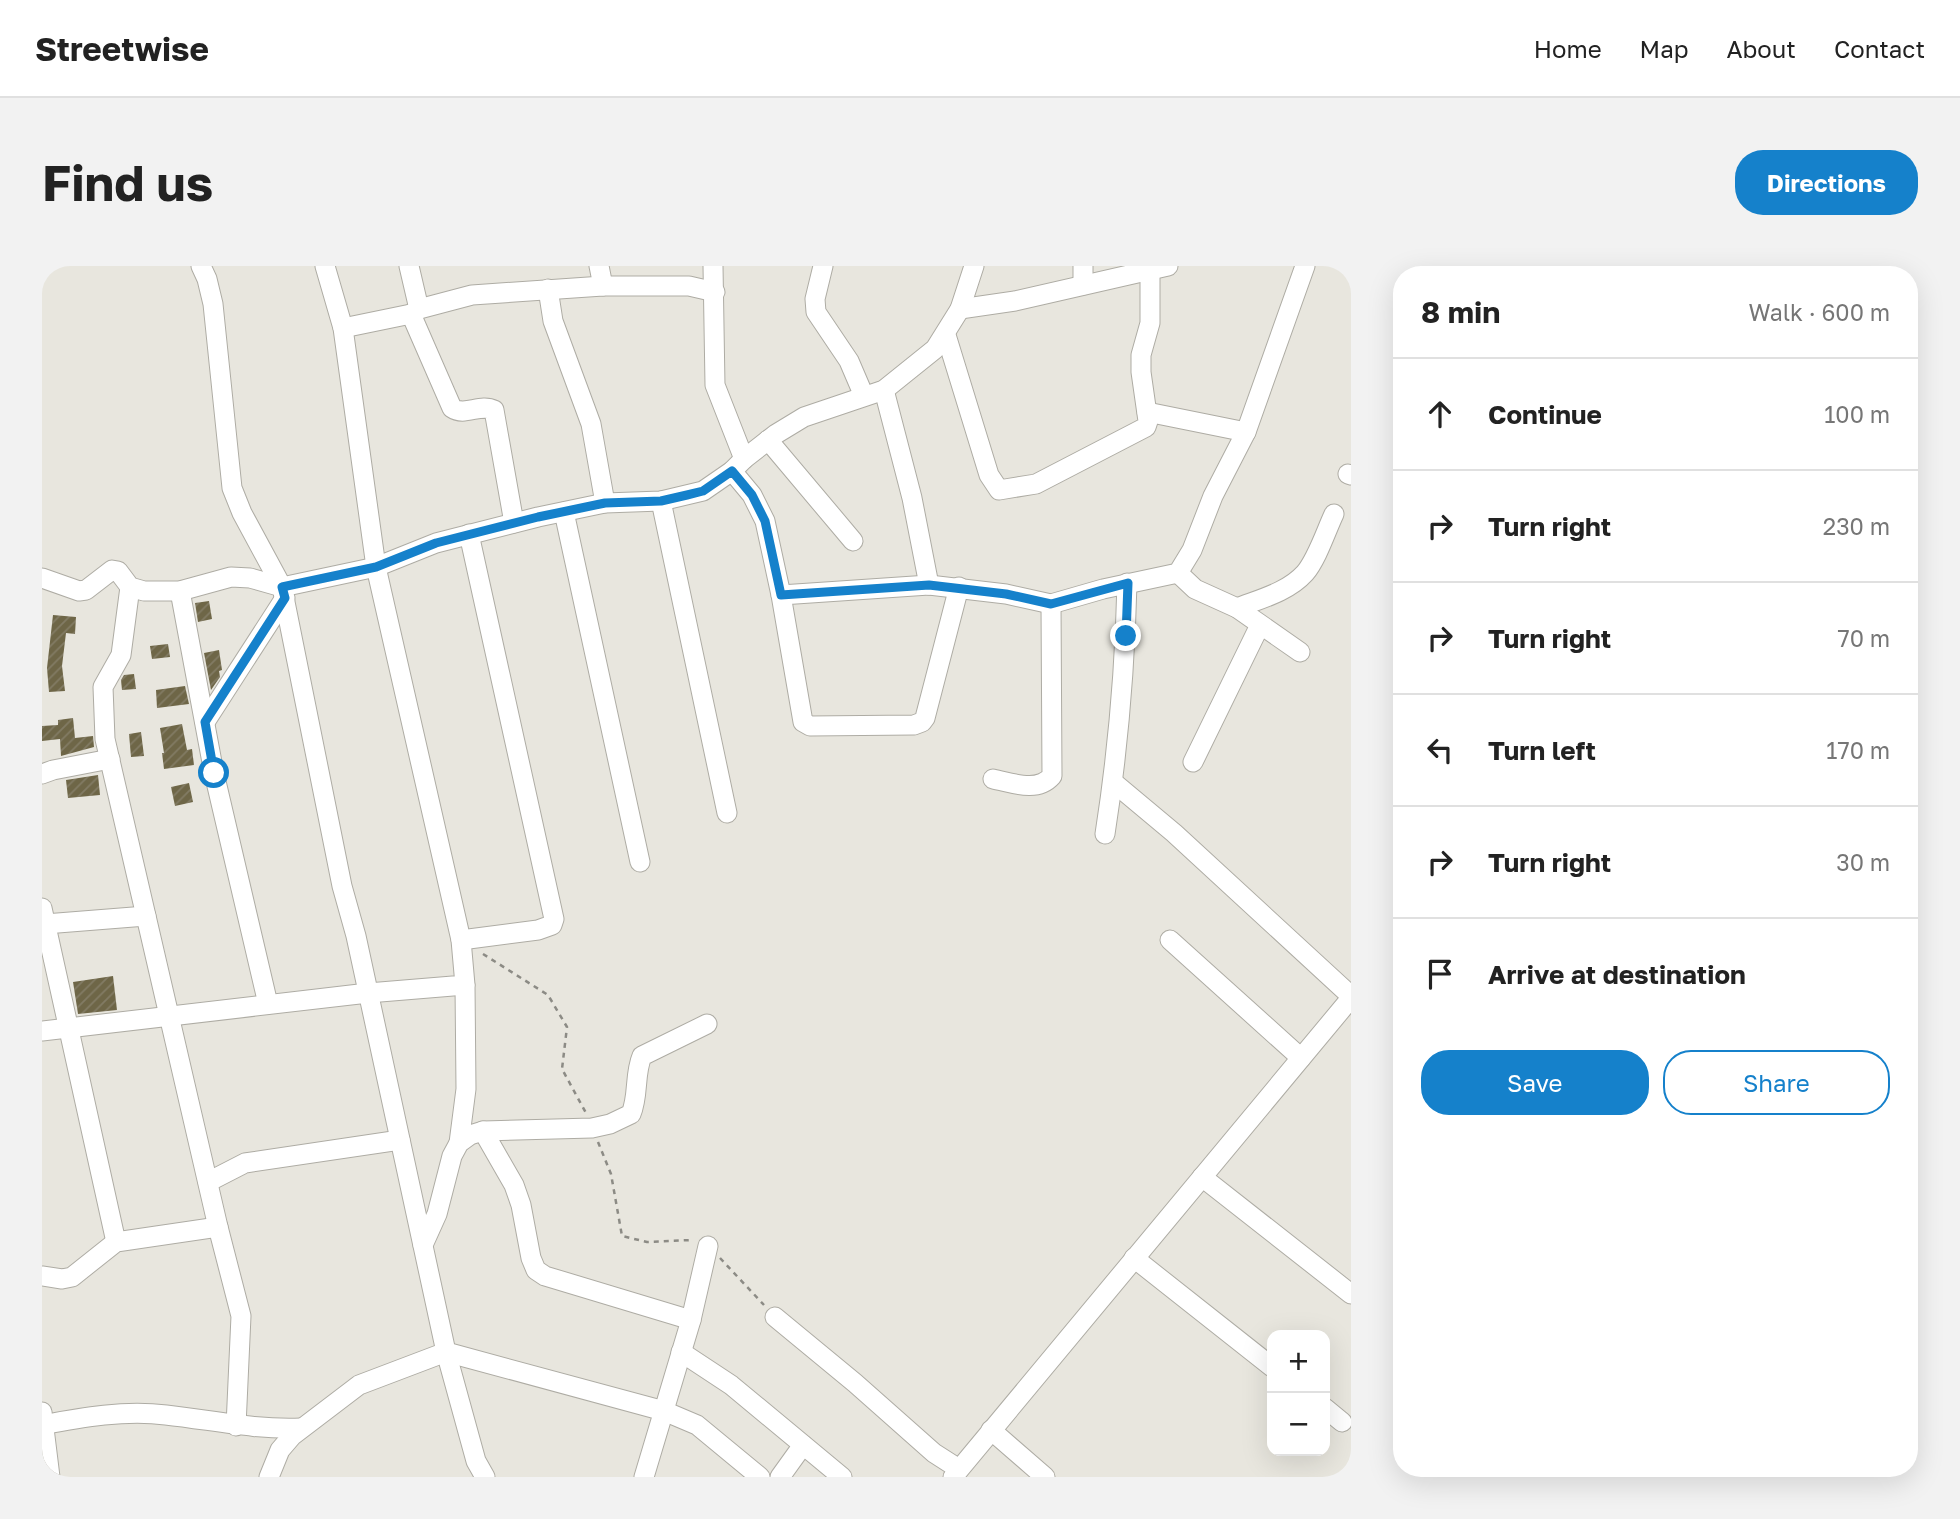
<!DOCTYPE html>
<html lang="en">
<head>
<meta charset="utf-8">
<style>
	:root { --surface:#fff; --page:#f2f2f2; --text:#222; --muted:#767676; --line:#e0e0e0; --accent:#1581cb }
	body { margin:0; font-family:"Golos Text",sans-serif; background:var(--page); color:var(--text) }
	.controls { position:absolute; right:21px; bottom:21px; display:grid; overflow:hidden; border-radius:14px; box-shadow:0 7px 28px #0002 }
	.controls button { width:63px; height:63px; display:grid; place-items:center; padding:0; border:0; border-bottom:2px solid var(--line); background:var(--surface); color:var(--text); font:35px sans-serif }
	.stop { position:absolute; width:21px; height:21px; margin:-16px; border:5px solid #1581cb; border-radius:50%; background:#fff }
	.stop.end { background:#1581cb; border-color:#fff; box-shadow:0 2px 7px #0008 }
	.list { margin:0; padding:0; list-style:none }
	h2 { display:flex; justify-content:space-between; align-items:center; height:91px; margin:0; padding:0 28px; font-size:30px }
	h2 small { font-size:23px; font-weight:400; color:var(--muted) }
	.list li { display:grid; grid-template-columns:46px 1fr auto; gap:21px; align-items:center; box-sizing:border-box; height:112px; padding:0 28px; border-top:2px solid var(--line) }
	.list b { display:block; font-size:26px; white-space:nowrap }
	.list em { font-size:23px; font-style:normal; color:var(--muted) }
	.actions { display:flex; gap:14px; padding:21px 28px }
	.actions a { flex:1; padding:16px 0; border:2px solid var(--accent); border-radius:28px; text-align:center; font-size:24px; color:var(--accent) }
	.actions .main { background:var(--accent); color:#fff }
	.icon { flex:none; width:38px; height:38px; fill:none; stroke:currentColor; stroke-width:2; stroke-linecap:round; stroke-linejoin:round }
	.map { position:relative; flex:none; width:1309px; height:1211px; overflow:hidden; border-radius:28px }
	header { display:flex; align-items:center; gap:42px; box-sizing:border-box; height:98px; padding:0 35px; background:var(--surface); border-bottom:2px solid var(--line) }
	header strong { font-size:33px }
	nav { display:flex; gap:38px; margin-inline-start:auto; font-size:24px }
	.intro { display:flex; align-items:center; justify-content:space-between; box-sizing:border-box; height:168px; padding:0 42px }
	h1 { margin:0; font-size:49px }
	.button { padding:18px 32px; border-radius:28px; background:var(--accent); color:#fff; font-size:24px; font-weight:700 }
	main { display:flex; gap:42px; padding:0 42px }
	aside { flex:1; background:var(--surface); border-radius:28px; box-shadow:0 7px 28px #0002 }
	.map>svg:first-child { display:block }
	.building { fill:url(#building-hatch) }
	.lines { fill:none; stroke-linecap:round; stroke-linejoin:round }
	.minor-casing { stroke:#aeaca4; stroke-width:21 }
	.path { stroke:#8c8b85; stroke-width:2.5; stroke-dasharray:5 5; stroke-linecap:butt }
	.minor { stroke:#fff; stroke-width:19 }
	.route { stroke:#1581cb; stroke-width:9 }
</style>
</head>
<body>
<header>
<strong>Streetwise</strong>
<nav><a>Home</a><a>Map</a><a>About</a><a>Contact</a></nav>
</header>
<div class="intro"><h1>Find us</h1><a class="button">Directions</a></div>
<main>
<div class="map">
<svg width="1309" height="1211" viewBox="0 0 1309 1211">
	<defs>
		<pattern id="building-hatch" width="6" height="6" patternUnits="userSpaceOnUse" patternTransform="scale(1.75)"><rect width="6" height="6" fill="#6e6647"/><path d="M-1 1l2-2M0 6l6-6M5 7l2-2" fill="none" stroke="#827b64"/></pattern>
	</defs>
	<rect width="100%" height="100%" fill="#e8e6de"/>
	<g class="building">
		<path d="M167,335L170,353L156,356L153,337Z"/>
		<path d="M11,349L34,351L33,368L24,367L20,400L23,425L7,426L5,402Z"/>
		<path d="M126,378L128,391L110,393L108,380Z"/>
		<path d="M177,384L180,404L177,405L178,411L169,424L162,387Z"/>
		<path d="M92,408L94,423L80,424L79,414L82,409Z"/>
		<path d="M143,420L147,438L115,442L114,424Z"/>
		<path d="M31,452L33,472L51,470L52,481L19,490L18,473L0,475V460L16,459V454Z"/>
		<path d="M140,458L145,484L150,483L152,499L122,503L120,487H122L118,462Z"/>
		<path d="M99,466L102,490L89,491L87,468Z"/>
		<path d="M56,509L58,529L26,532L24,514Z"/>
		<path d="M147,517L151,536L133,540L129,521Z"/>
		<path d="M71,710L75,744L36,748L31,716Z"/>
	</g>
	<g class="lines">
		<defs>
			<g id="minor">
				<path d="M159,0L165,13L171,38L190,222L200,247L240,321L300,620L314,670L404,1086L434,1195L443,1211"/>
				<path d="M367,0L377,43"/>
				<path d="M557,0L561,20"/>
				<path d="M671,0L673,119L702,193"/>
				<path d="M781,0L773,33L774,46L807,95L822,130"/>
				<path d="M1041,19V0"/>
				<path d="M506,23L511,55L549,158L563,237"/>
				<path d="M918,43L973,35L1126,0"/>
				<path d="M369,48L410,142C423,151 438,137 452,144L472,257"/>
				<path d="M301,62L369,48L377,43L430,29L561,20H647L673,26"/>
				<path d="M904,69L947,209L957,224L994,218L1104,161L1106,155L1099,106V89L1108,57V0"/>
				<path d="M842,124L870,232L887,319"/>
				<path d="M1105,146L1204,166"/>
				<path d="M726,174L811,275"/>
				<path d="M690,205L710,229L723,255L739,329L887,319L964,328L1009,338L1061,323L1136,307L1150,284L1171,230L1204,166L1263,0"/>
				<path d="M1306,208L1309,209"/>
				<path d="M619,235L685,547"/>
				<path d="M522,246L598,596"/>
				<path d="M1136,307L1153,323L1195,342L1258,386"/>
				<path d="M0,312L37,325L44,324L70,304L76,305L88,321L102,325H138L189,311L208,312L240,321L334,301L394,277L496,251L563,237L619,235L661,225L690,205L702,193L734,168L762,151L842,124L893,83L918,43L932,0"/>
				<path d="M88,321L79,389L61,421L63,473L176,961L199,1050L194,1160"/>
				<path d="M138,325L172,507L226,738"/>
				<path d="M739,329L761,456L768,460L872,459L880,456L883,452L917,321"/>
				<path d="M1195,342C1218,333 1246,326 1263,307C1275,293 1284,265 1292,248"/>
				<path d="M163,456L243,332"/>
				<path d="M1151,496L1218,359"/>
				<path d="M0,508L11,504L68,493"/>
				<path d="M951,513C971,517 995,527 1010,510L1009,338"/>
				<path d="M1071,516L1132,567L1309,730"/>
				<path d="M1063,568C1076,485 1083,401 1085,317"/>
				<path d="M0,642L74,976"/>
				<path d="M3,658L104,650"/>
				<path d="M419,674L496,664L510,659L512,653L427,268"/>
				<path d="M1128,674L1259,792"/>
				<path d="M0,765L326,727L423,719L419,674L334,301L301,62L283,0"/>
				<path d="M441,865L472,919L479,939L489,992L494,1004L503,1010L649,1054"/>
				<path d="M417,877L424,823L423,719"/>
				<path d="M1160,911L1309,1028"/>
				<path d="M166,916L203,897L358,874"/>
				<path d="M381,979L395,948L410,890L417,877L428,869L441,865L550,862L568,858L589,848C597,829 592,809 600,790L665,758"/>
				<path d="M1092,992L1230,1101"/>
				<path d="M0,1010L20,1013L30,1011L74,976L176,961"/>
				<path d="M733,1051L813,1117L892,1187L917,1203"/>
				<path d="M639,1086L689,1119L800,1211"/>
				<path d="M1283,1142L1300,1156"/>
				<path d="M0,1146L8,1211"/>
				<path d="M0,1159C41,1151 83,1144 124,1149C170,1154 213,1164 259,1162"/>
				<path d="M949,1164L1003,1211"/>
				<path d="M227,1211L238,1184L250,1170L317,1119L404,1086L622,1145L655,1159L718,1211"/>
				<path d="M602,1211L649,1054L666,980"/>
				<path d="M738,1211L761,1179"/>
				<path d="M911,1211L1309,732"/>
			</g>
		</defs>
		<use href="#minor" class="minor-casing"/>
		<g class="path">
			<path d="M441,688L506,729L525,761L520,803L544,847"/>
			<path d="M556,876L569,908L580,970L605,976L650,974"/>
			<path d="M678,992L722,1039"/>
		</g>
		<use href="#minor" class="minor"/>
	</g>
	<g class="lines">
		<path class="route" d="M172,507L163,456L243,332L240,321L334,301L394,277L496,251L563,237L619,235L645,229L661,225L690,205L710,229L723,255L739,329L887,319L964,328L1009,338L1086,317L1084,370"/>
	</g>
</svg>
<div class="controls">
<button>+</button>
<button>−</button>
</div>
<div class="stop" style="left:172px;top:507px"></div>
<div class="stop end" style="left:1084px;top:370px"></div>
</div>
<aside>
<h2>8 min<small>Walk · 600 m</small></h2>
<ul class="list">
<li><svg class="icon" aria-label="ahead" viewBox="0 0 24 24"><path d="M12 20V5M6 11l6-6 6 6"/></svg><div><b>Continue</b></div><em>100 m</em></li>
<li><svg class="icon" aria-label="right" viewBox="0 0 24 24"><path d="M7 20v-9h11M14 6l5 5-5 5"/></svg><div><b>Turn right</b></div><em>230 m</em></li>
<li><svg class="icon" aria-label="right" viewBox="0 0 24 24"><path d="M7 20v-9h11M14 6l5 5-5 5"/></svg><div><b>Turn right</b></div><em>70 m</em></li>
<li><svg class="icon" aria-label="left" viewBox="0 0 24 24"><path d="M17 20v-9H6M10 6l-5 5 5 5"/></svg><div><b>Turn left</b></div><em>170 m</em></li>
<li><svg class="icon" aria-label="right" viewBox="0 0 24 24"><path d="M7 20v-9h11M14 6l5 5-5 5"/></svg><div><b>Turn right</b></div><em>30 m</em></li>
<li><svg class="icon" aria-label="arrive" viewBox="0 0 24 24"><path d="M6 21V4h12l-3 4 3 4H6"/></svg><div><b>Arrive at destination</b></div></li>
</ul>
<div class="actions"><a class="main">Save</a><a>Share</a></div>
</aside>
</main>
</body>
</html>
